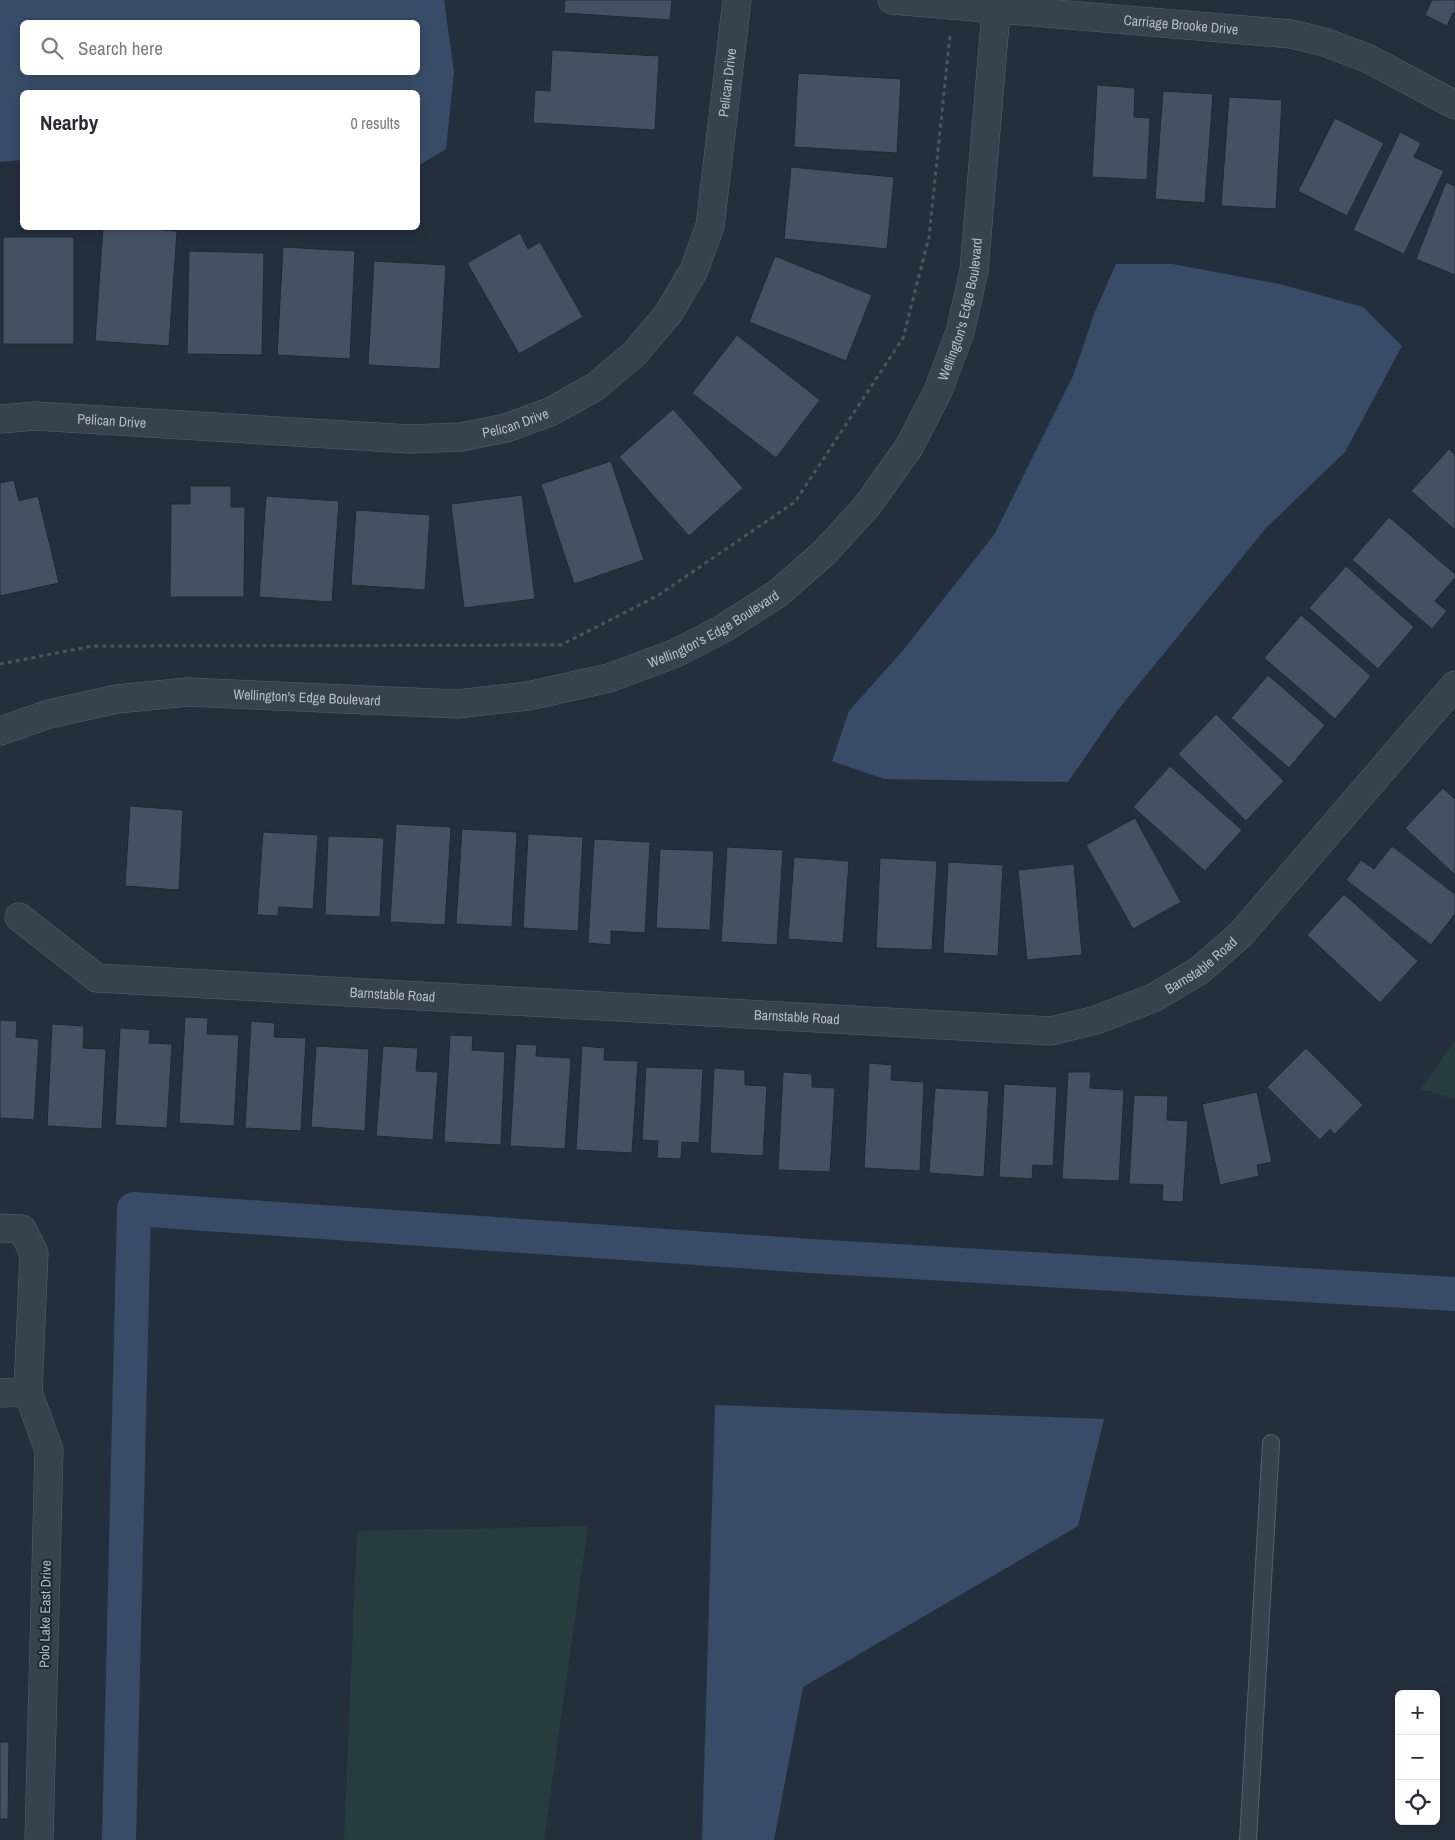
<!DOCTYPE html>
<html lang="en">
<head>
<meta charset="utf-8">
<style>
	:root { --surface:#fff; --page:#f7f7f7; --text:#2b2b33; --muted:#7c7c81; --line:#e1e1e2 }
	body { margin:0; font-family:"Archivo Narrow",sans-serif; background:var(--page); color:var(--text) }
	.controls { position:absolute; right:15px; bottom:15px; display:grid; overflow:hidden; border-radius:8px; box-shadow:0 2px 12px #0003 }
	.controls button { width:45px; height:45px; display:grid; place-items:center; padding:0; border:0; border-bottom:1px solid var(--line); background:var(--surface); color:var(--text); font:25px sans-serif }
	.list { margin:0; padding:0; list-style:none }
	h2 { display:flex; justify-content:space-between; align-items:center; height:65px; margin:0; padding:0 20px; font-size:21px }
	h2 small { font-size:16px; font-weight:400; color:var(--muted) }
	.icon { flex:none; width:28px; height:28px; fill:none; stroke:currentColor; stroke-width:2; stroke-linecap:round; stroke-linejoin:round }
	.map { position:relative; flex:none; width:1455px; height:1840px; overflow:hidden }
	.search { position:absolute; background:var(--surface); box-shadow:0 2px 12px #0003; left:20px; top:20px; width:400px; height:55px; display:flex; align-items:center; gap:12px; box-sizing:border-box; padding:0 18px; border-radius:8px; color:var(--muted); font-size:19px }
	.panel { position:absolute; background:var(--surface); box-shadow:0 2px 12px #0003; left:20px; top:90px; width:400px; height:140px; border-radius:8px }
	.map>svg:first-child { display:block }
	.green { fill:#263c3f }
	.water { fill:#394c67; fill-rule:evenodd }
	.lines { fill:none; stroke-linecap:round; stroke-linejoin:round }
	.canal { stroke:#394c67; stroke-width:34 }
	.building { fill:#455162; stroke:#1f2835 }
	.service-casing { stroke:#565f6c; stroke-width:18 }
	.minor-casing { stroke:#565f6c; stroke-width:29 }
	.tertiary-casing { stroke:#565f6c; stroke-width:29 }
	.path { stroke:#44595c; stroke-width:3; stroke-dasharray:4 4; stroke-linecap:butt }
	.service { stroke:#38414e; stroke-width:16 }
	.minor { stroke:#38414e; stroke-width:28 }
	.tertiary { stroke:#38414e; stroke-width:28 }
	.labels { text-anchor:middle; stroke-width:4; stroke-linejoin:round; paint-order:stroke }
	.street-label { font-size:14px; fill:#b4bcc9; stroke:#1d2633 }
</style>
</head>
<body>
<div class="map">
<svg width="1455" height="1840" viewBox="0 0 1455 1840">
	<rect width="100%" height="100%" fill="#242f3e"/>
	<g class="green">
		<path d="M1455,1041V1099L1420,1089Z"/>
		<path d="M588,1526L544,1840H344L357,1531Z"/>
	</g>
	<g class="water">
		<path d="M0,0H444L454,72L446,149L418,166V92H22V160L0,162ZM22,22H418V72H22Z"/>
		<path d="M1116,264H1172L1280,284L1363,307L1402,346L1345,452L1266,528L1117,711L1068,782L884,779L832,761L849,711L904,649L994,535L1073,376L1094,314Z"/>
		<path d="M715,1405L1104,1419L1078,1526L803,1687L774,1840H702Z"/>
	</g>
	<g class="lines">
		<path class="canal" d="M119,1840L134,1209L811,1256L1455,1294"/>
	</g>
	<g class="building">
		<path d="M565,0H672L670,20L564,13Z"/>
		<path d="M1432,0H1455V14L1453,13L1447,26L1425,15Z"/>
		<path d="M552,50L659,56L655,130L533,123L535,90L550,91Z"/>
		<path d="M798,73L901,79L897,153L794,147Z"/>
		<path d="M1097,85L1135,88L1134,117L1150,118L1147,180L1092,177Z"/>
		<path d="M1163,91L1213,94L1205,203L1155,199Z"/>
		<path d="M1229,97L1282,100L1276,209L1221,206Z"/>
		<path d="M1335,118L1384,143L1347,216L1298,191Z"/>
		<path d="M1400,132L1421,143L1414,157L1444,171L1404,254L1353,230Z"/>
		<path d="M791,167L894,177L887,249L784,239Z"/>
		<path d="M1446,182L1455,186V275L1416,259Z"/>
		<path d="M103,228H136L177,231L169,346L95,341Z"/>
		<path d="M520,233L528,249L540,242L583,317L519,354L467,263Z"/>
		<rect x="3" y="237" width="71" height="107"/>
		<path d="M283,247L355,251L350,359L277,355Z"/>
		<path d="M189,251L264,253L262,355L187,354Z"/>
		<path d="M775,256L872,295L846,361L749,322Z"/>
		<path d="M374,261L446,265L440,369L368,365Z"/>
		<path d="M737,335L820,400L776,458L692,393Z"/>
		<path d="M673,409L743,488L689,536L619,457Z"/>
		<path d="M1449,449L1455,455V530L1411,491Z"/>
		<path d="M611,461L644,560L574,584L541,484Z"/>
		<path d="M14,480L19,501L38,496L59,583L0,596V483Z"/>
		<path d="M190,486H231V507H245L244,597H170L171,504H190Z"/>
		<path d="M522,495L535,599L464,608L451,504Z"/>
		<path d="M266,496L339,501L332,602L259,597Z"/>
		<path d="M356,510L430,515L425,590L351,585Z"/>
		<path d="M1389,517L1455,574V578L1435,601L1447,611L1432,629L1352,560Z"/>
		<path d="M1346,566L1414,627L1378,669L1309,608Z"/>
		<path d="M1301,615L1371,676L1335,719L1264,658Z"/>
		<path d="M1268,675L1325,725L1289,768L1231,718Z"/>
		<path d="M1216,714L1284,781L1246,821L1178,754Z"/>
		<path d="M1170,766L1242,830L1205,871L1133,807Z"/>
		<path d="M1443,788L1455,799V875L1405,828Z"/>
		<path d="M130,806L183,810L179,890L125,886Z"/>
		<path d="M1135,818L1181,902L1133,929L1086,845Z"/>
		<path d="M396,824L451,827L445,925L390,922Z"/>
		<path d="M462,829L517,832L512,927L456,924Z"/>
		<path d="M263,832L318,835L313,909L279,907L278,916L257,915Z"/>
		<path d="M528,834L583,837L578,931L523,928Z"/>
		<path d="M328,836L384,838L380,917L325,915Z"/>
		<path d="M594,839L650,842L645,933L611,931V945L588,943Z"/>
		<path d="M1392,846L1455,894V914L1431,945L1346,880L1361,860L1374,869Z"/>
		<path d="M727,847L783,850L777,945L721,942Z"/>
		<path d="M660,849L714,851L710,930L656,928Z"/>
		<path d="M794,857L849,861L843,943L788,939Z"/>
		<path d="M880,858L937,861L932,950L876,948Z"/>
		<path d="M948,862L1003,865L998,956L943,953Z"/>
		<path d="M1074,864L1082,955L1027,960L1018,870Z"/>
		<path d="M1344,894L1418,961L1380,1003L1307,935Z"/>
		<path d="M185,1017L208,1018L207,1034L239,1035L234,1126L179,1123Z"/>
		<path d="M0,1020L17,1021L16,1037L39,1039L34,1120L0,1118Z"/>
		<path d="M251,1021L275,1023L274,1037L306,1038L301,1131L245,1128Z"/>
		<path d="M52,1024L84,1026L83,1048L106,1049L102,1129L47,1126Z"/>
		<path d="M120,1028L150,1030L149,1043L172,1044L167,1128L115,1125Z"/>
		<path d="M450,1035L473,1036L472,1050L505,1052L501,1145L444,1142Z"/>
		<path d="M516,1044L537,1045L536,1056L571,1058L565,1149L510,1146Z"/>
		<path d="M316,1046L369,1049L365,1131L311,1127Z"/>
		<path d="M383,1046L418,1048L416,1071L438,1072L433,1140L376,1136Z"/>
		<path d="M582,1046L605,1048L604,1060L638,1061L632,1153L576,1150Z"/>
		<path d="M1306,1048L1363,1105L1335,1134L1330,1129L1320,1140L1267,1087Z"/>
		<path d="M869,1063L892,1065L891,1080L924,1082L920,1171L864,1168Z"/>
		<path d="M646,1067L703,1069L699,1143L682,1142L681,1159L657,1158L658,1141L642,1140Z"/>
		<path d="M714,1068L745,1070V1085L767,1086L763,1156L710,1153Z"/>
		<path d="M783,1072L812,1074V1087L835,1088L830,1172L778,1170Z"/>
		<path d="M1068,1072H1091L1090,1088L1124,1090L1119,1181L1062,1179Z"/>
		<path d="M1004,1084L1057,1087L1053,1166L1033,1165L1032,1179L999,1177Z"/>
		<path d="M935,1088L989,1091L984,1177L929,1173Z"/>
		<path d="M1257,1092L1272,1162L1257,1165L1259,1176L1220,1185L1202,1104Z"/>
		<path d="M1134,1095L1168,1096L1167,1120L1188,1121L1183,1202L1162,1201L1163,1185L1129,1184Z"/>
		<path d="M0,1742H9L8,1819H0Z"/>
	</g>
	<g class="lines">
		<defs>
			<path id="service" d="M1248,1840L1271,1443"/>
			<g id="minor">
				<path id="s1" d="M892,0L1291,34L1324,42L1367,58L1455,105"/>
				<path id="s2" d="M0,419L35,416L409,439L461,437L506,428L550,412L595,387L635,353L668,314L694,270L710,226L737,0"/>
				<path id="s3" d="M19,917L97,978L1051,1031L1096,1020L1153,998L1200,970L1241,934L1455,685"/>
				<path d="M0,1228L22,1229L34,1253L28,1392L49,1450L39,1840"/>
				<path d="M0,1393L28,1392"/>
			</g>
			<g id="tertiary">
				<path id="s4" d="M0,731L49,714L117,699L187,692L457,704L528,696L609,678L676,653L724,628L777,594L825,552L867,506L909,447L938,391L960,332L974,271L997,0"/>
			</g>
		</defs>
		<use href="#service" class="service-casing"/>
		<use href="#minor" class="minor-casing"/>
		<use href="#tertiary" class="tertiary-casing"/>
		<path class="path" d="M0,664L93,646L561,645L657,596L795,502L903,338L929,237L950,35"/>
		<use href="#service" class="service"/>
		<use href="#minor" class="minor"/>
		<use href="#tertiary" class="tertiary"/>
	</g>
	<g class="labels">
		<g class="street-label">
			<text dy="5" stroke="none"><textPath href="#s1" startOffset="290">Carriage Brooke Drive</textPath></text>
			<text dy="5" stroke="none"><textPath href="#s2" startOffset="952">Pelican Drive</textPath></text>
			<text dy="5" stroke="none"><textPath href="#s4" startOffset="1152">Wellington's Edge Boulevard</textPath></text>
			<text dy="5" stroke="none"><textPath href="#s2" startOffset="112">Pelican Drive</textPath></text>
			<text dy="5" stroke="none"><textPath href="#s2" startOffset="518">Pelican Drive</textPath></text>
			<text dy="5" stroke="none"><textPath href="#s4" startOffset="732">Wellington's Edge Boulevard</textPath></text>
			<text dy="5" stroke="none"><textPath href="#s4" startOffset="312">Wellington's Edge Boulevard</textPath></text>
			<text dy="5" stroke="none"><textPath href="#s3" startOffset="1220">Barnstable Road</textPath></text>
			<text dy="5" stroke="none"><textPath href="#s3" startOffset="395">Barnstable Road</textPath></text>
			<text dy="5" stroke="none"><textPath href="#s3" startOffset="800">Barnstable Road</textPath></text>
			<text transform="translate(45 1614) rotate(-89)" y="5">Polo Lake East Drive</text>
		</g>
	</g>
</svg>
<div class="controls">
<button>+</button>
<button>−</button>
<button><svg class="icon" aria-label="locate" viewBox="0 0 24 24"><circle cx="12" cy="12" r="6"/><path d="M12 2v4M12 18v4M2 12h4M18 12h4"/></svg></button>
</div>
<div class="search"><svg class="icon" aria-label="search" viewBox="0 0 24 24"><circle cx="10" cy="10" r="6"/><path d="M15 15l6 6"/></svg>Search here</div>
<section class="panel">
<h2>Nearby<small>0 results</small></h2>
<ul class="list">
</ul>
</section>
</div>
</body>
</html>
